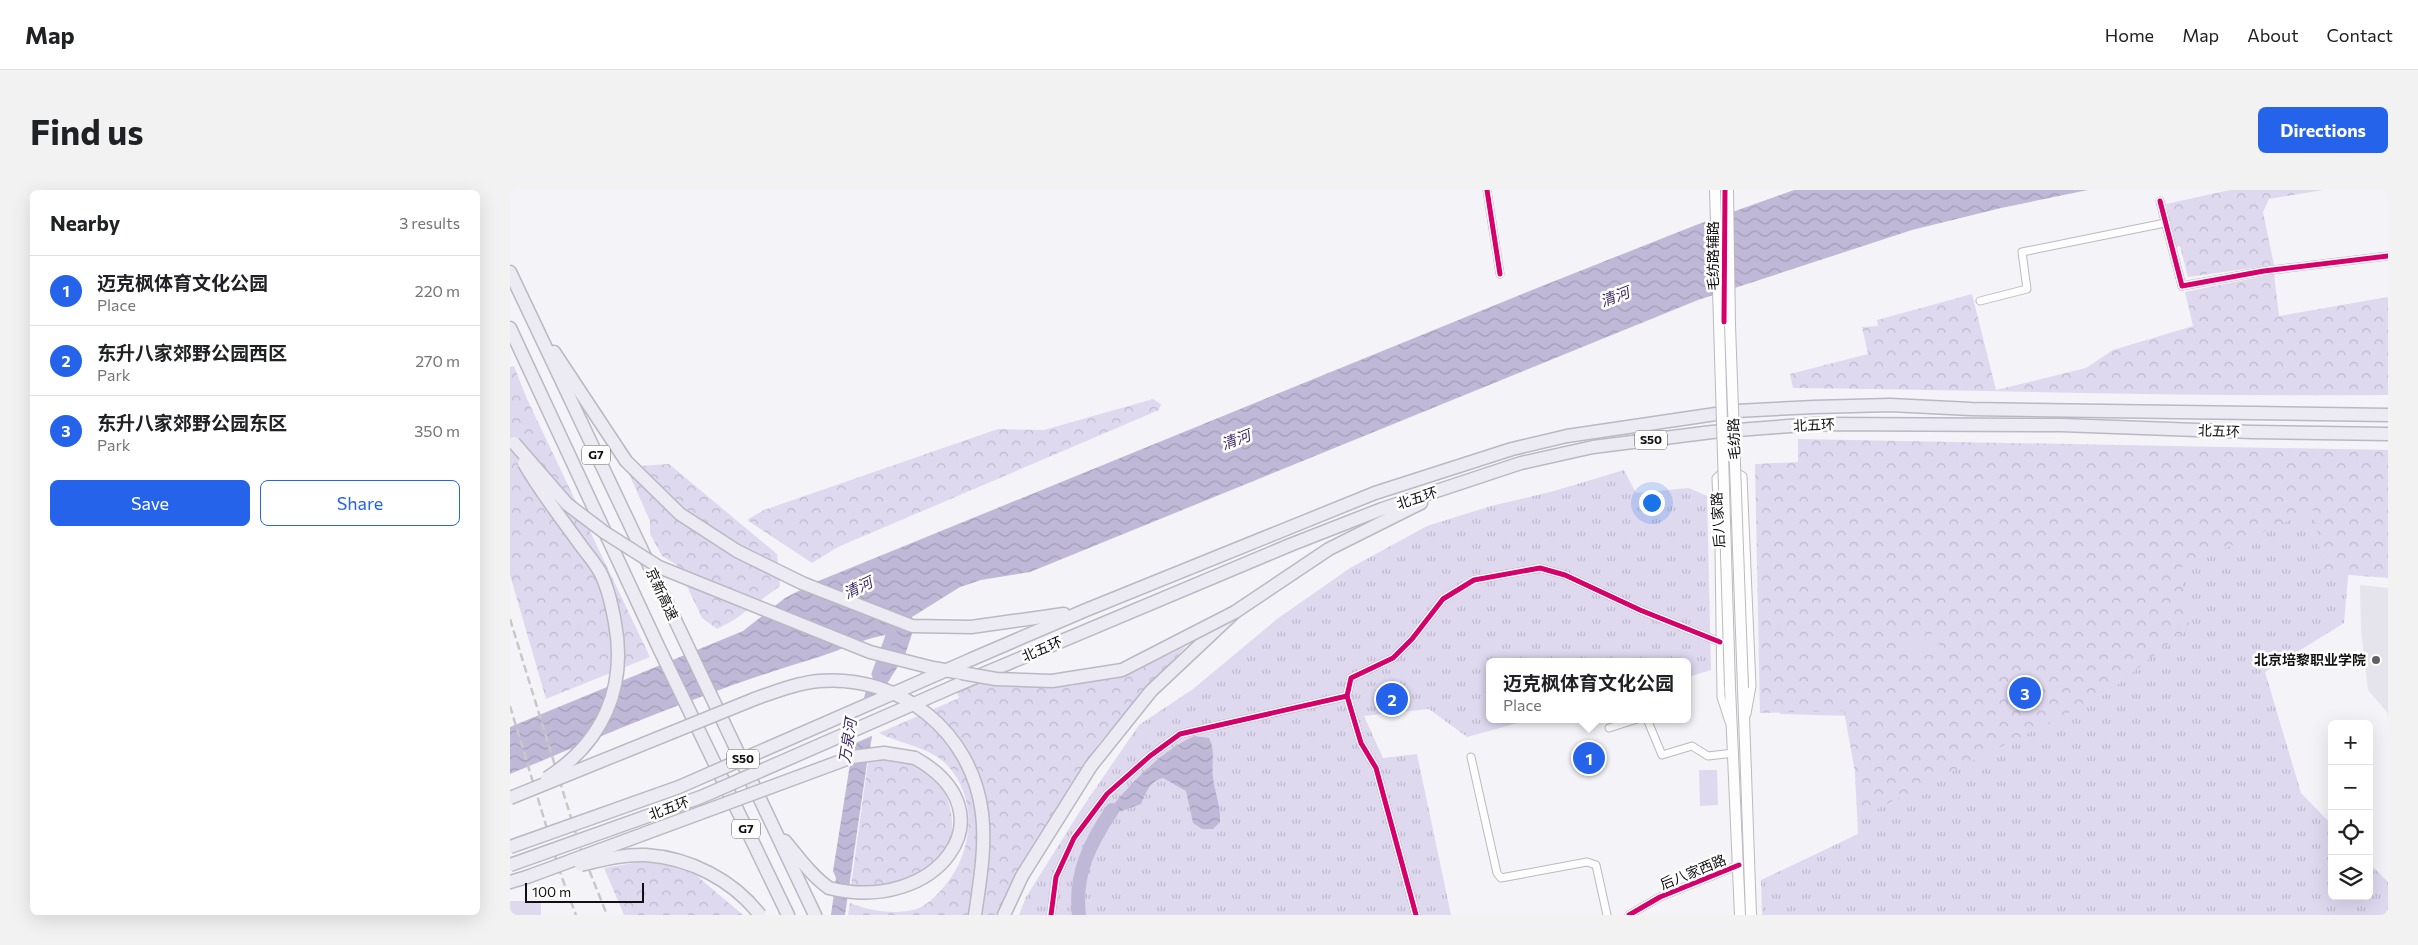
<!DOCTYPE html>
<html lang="en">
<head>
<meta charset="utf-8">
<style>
	:root { --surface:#fff; --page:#f2f2f2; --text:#202124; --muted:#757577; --line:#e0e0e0; --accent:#2563eb }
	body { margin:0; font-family:Commissioner,"Noto Sans SC",sans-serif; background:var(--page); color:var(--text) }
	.controls { position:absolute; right:15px; bottom:15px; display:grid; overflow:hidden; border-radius:8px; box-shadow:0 5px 20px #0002 }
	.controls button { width:45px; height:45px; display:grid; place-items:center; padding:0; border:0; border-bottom:1px solid var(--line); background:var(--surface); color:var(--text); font:25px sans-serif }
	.scale { position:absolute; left:15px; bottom:12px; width:119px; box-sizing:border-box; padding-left:5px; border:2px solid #111112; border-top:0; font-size:14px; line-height:18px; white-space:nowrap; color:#111112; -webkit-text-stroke:4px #fff; paint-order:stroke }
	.you { position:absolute; left:1141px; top:312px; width:18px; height:18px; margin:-12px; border:4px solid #fff; border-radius:50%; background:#1a73e8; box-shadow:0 0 0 8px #1a73e833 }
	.badge { display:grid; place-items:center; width:32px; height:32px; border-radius:50%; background:var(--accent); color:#fff; font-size:16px; font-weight:700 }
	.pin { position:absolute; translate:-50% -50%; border:2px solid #fff; box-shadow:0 1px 5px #0006 }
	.popup { position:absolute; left:976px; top:468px; width:205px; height:65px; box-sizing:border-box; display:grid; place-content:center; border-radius:8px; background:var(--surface); filter:drop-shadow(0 1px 4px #0005); font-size:16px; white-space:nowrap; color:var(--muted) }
	.popup b { font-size:19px; color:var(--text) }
	.popup::after { content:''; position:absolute; left:50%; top:100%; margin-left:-10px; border:10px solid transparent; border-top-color:var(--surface) }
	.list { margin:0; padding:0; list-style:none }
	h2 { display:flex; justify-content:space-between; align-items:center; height:65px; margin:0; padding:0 20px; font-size:21px }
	h2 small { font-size:16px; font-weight:400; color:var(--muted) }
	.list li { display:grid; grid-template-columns:32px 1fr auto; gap:15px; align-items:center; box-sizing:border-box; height:70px; padding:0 20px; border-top:1px solid var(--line) }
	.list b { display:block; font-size:19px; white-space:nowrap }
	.list p { margin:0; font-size:16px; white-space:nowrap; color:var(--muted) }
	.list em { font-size:16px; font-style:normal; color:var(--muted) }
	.actions { display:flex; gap:10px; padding:15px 20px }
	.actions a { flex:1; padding:11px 0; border:1px solid var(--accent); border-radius:8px; text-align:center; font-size:18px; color:var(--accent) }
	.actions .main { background:var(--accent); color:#fff }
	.icon { flex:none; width:28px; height:28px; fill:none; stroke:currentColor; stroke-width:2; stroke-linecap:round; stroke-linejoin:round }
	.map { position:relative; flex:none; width:1878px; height:725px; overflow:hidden; border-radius:8px }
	header { display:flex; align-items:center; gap:30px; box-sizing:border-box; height:70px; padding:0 25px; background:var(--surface); border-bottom:1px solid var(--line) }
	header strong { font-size:24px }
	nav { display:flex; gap:28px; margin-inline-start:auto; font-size:18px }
	.intro { display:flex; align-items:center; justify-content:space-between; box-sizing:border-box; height:120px; padding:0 30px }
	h1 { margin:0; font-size:35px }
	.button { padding:12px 22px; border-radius:8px; background:var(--accent); color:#fff; font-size:18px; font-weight:700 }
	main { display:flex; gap:30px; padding:0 30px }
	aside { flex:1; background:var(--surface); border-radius:8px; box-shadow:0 5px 20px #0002 }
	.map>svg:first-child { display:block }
	.built { fill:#e5e3ec }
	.grass { fill:url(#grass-tufts) }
	.forest { fill:url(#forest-crowns) }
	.pitch { fill:#dfd9f0 }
	.water { fill:url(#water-waves) }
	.pier { fill:#f4f3f7 }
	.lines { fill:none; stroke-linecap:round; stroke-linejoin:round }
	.canal { stroke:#c0b8d7; stroke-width:9 }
	.river { stroke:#c0b8d7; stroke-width:14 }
	.minor-casing { stroke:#bbbabd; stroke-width:9 }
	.secondary-casing { stroke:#bbbabd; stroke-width:12 }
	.motorway-casing { stroke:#bab8c2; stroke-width:15 }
	.minor { stroke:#fdfdfe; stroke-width:7 }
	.secondary { stroke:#fdfdfe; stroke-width:10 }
	.motorway { stroke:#eceaf3; stroke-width:12 }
	.rail { stroke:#c8c8c8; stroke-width:2.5; stroke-dasharray:8 4; stroke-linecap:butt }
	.secondary-bridge-casing { stroke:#bbbabd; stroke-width:12; stroke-linecap:butt }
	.motorway-bridge-casing { stroke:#bab8c2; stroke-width:15; stroke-linecap:butt }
	.secondary-bridge { stroke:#fdfdfe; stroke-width:10 }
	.motorway-bridge { stroke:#eceaf3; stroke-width:12 }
	.cycleway-casing { stroke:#fff; stroke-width:8 }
	.cycleway { stroke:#d6006c; stroke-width:5 }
	.poi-dot { fill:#606062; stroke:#fff; stroke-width:2 }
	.labels { text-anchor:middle; stroke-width:5; stroke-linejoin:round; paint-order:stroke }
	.shield { fill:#fff; stroke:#585859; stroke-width:1 }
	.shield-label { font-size:12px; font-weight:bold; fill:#111112 }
	.street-label { font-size:14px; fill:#111112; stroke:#fff }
	.poi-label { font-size:14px; font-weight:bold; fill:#111112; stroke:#fff; text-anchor:end }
	.water-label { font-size:15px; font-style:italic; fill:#3d2b61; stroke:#fff }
</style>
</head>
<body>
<header>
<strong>Map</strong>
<nav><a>Home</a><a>Map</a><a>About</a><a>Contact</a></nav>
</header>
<div class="intro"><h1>Find us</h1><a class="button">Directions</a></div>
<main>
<aside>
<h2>Nearby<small>3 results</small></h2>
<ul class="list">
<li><span class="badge">1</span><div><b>迈克枫体育文化公园</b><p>Place</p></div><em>220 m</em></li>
<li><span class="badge">2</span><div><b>东升八家郊野公园西区</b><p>Park</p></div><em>270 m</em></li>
<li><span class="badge">3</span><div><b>东升八家郊野公园东区</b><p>Park</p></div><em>350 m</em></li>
</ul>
<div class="actions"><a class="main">Save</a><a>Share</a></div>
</aside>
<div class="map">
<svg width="1878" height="725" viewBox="0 0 1878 725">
	<defs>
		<pattern id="grass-tufts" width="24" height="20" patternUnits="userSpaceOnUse" patternTransform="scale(1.25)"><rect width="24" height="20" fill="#dfd9f0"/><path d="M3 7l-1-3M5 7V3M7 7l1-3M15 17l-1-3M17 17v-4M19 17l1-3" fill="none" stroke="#beb9cd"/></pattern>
		<pattern id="forest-crowns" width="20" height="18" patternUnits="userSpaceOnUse" patternTransform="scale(1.25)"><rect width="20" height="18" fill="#dfd9f0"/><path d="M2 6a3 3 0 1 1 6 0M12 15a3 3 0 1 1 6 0" fill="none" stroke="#beb9cd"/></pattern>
		<pattern id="water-waves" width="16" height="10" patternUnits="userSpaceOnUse" patternTransform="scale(1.25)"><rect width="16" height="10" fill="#c0b8d7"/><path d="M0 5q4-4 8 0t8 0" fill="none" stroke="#a49db8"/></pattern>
	</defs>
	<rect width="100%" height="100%" fill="#f4f3f7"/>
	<path class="built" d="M1850,395L1878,398V528L1877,522L1858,500L1851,440Z"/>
	<g class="grass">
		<path d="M1114,280L1126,303L1179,298L1197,306L1201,480L1178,487V472H980V529H1022L957,547L919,519L854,526L873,568L907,564L941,725H509L516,707L572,618L629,535L683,499L767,429L840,378L917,336L981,316L1044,301Z"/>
		<path d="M1878,287L1839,376L1834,433L1755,482L1791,603L1822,635V706H1859V673L1878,692V725H1252L1251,690L1348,644L1342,526L1270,524L1259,335Z"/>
	</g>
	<g class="forest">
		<path d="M1720,0H1813L1759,9L1753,22L1764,75L1678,87L1670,56L1666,57L1656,14Z"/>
		<path d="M1764,84L1769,126L1878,107V205C1680,207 1481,200 1283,198L1280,184L1358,164L1352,137L1368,136L1367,130L1462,104L1486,200L1576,178L1603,160L1683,136L1675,102Z"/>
		<path d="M4,176L17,209L140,467L36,509L0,385V177Z"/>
		<path d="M643,209L651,214L649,220L328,357L302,373L237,330L254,320L488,239L534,240Z"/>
		<path d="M1288,249L1878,260V388L1813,383L1804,320L1670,378L1679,437L1596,504L1353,626L1334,521L1250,523L1245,274L1288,272Z"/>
		<path d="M159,274L267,364L270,396L224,430L207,439L192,428L167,375L152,366L140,344V331L116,277Z"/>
		<path d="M676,456L589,553L521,661L488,725H338L340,713C361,721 384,725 407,719C417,715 427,705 433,698C463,664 469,610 438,576C421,557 390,554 369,543L449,508L447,502L471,492L561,496L632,478Z"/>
		<path d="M380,570C396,572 411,575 423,586C441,603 447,636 438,658C434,667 401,692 393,700L341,696L358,572Z"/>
		<path d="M136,671L180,680L233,725H114L94,678Z"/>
	</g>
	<g class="pitch">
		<path d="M1426,443L1431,462L1401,469L1396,451Z"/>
		<path d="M1189,580H1207L1208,615L1190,616Z"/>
		<path d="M1430,634H1453V641L1430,642Z"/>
		<path d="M1503,636L1504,654H1496L1495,637Z"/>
		<rect x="0" y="711" width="31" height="14"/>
	</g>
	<g class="water">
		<path d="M1284,0H1578L1491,18L1402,40L1188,110L520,382L471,390L450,397L402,427L403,441L395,465L370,505L357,573L335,725H321L326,688L323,681L344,549L356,500L382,451V444C356,447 334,459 309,467C203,498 102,542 0,584V537L233,441L275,408L306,392L1017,102L1186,35Z"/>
		<path d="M684,546L699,548C706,561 701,574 703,588C705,603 711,617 710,632L703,639H692L683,633L676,601L653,588C639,592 637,601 631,614L606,623L602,620L604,614C627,587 651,562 684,546Z"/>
	</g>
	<path class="pier" d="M371,511L364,545L341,555L348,520Z"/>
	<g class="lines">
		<path class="canal" d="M366,484L384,435"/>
		<path class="river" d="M569,725C564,684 580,653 602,620"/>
		<defs>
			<g id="minor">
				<path d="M977,0L990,84"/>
				<path d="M1650,11L1672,96L1754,81L1878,66"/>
				<path d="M1470,111L1517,99L1512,62L1655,33"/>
				<path d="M1214,132L1215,103"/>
				<path d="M1137,529L1152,565L1182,556L1198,566L1224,563"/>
				<path d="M1219,532L1211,507L1209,360L1206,288L1218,277L1233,286L1242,496L1237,524"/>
				<path d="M1099,538L1127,529"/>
				<path d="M961,567L987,683L991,688L1077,672L1086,675L1097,725"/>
				<path d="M541,725L546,687L564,648L597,604L640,566L670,544L837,506"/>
				<path d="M906,725L866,578L851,553L837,506L841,488L883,468L902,449L933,409L964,390L1030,378L1055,385L1130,420L1210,452"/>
				<path d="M1119,725L1150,707L1229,675"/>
			</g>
			<g id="secondary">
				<path d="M1220,497L1230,725"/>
				<path d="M1233,498L1241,725"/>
			</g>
			<g id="motorway">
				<path d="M0,82L305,725"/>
				<path d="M0,138L148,456L278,725"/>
				<path d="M44,162L116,271L170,324L227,361L292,393L402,436L461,437L554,424"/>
				<path d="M462,469L576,420L865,303L1002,259L1057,246L1226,221L1304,217L1380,215L1461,219L1878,225"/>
				<path d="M447,495L780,355L872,319L1011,273L1083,257L1202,242L1305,234L1551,235L1742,242L1878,244"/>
				<path d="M275,651C289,668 302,686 319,698C425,725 505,624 405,568"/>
				<path d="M0,692L17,687"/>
				<path d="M494,725L512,686L581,576L641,501L725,422L819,359L911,313"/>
			</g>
		</defs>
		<use href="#minor" class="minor-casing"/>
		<use href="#secondary" class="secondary-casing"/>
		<use href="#motorway" class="motorway-casing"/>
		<use href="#minor" class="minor"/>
		<use href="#secondary" class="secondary"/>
		<use href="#motorway" class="motorway"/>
		<g class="rail">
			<path d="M0,429L70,657L97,725"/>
			<path d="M0,516L51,685L66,725"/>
		</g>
		<defs>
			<g id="secondary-bridge">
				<path d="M1205,0L1220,497"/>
				<path d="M1218,0L1220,135L1233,498"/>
			</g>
			<g id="motorway-bridge">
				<path d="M4,253L57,314L94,342L149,377L360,462L423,478L486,489L542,491L612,480L725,422"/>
				<path d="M14,273C31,303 52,329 72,357C78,365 85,373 90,382C98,397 102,416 105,433C117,498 93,552 37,588"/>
				<path d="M0,608L247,508C267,501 288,493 309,491C390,484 462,542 472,623C476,657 470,691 465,725"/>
				<path d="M0,657L169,597L462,469"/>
				<path d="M0,675L191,607L447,495"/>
				<path d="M71,675C92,670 114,664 136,665C180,668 223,690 250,725"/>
				<path d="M17,687L342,567L374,563L405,568"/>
			</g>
		</defs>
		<use href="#secondary-bridge" class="secondary-bridge-casing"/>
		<use href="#motorway-bridge" class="motorway-bridge-casing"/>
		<use href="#secondary-bridge" class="secondary-bridge"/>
		<use href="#motorway-bridge" class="motorway-bridge"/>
		<defs>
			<g id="cycleway">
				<path d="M977,0L990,84"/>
				<path d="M1650,11L1672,96L1754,81L1878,66"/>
				<path d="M1214,132L1215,0"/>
				<path d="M541,725L546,687L564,648L597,604L640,566L670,544L837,506"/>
				<path d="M906,725L866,578L851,553L837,506L841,488L883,468L902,449L933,409L964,390L1030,378L1055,385L1130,420L1210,452"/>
				<path d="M1119,725L1150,707L1229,675"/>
			</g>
		</defs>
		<use href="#cycleway" class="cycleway-casing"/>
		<use href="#cycleway" class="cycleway"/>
	</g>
	<circle class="poi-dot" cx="1866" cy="470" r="5"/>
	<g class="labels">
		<g class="shield">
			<rect x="1125" y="240.5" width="32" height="19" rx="4"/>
			<rect x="72" y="255.5" width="28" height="19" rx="4"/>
			<rect x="217" y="559.5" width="32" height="19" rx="4"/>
			<rect x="222" y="629.5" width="28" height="19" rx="4"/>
		</g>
		<g class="shield-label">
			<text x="1141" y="254">S50</text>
			<text x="86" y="269">G7</text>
			<text x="233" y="573">S50</text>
			<text x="236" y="643">G7</text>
		</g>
		<g class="street-label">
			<text transform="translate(1203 66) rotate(-90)" y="5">毛纺路辅路</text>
			<text transform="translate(1304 235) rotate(-3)" y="5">北五环</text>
			<text transform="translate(1709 241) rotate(2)" y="5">北五环</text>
			<text transform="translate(1224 249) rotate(-92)" y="5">毛纺路</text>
			<text transform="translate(907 308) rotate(-18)" y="5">北五环</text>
			<text transform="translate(1208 330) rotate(-93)" y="5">后八家路</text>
			<text transform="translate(152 404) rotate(65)" y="5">京新高速</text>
			<text transform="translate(532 459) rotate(-23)" y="5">北五环</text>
			<text transform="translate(159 618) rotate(-20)" y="5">北五环</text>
			<text transform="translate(1183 682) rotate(-22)" y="5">后八家西路</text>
		</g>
		<g class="poi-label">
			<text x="1856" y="475">北京培黎职业学院</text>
		</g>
		<g class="water-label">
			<text transform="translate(1105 107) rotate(-21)" y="5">清河</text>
			<text transform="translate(726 250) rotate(-21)" y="5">清河</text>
			<text transform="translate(348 398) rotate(-26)" y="5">清河</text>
			<text transform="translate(338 551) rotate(-81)" y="5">万泉河</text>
		</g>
	</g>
</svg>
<div class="controls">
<button>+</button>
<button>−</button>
<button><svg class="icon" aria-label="locate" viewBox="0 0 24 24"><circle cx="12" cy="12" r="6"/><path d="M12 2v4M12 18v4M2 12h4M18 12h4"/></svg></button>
<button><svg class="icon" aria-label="layers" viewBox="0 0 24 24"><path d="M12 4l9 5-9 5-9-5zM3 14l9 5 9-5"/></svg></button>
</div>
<div class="scale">100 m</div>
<div class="you"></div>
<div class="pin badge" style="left:1079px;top:568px">1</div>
<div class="popup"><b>迈克枫体育文化公园</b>Place</div>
<div class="pin badge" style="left:882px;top:509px">2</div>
<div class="pin badge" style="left:1515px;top:503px">3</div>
</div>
</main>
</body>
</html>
